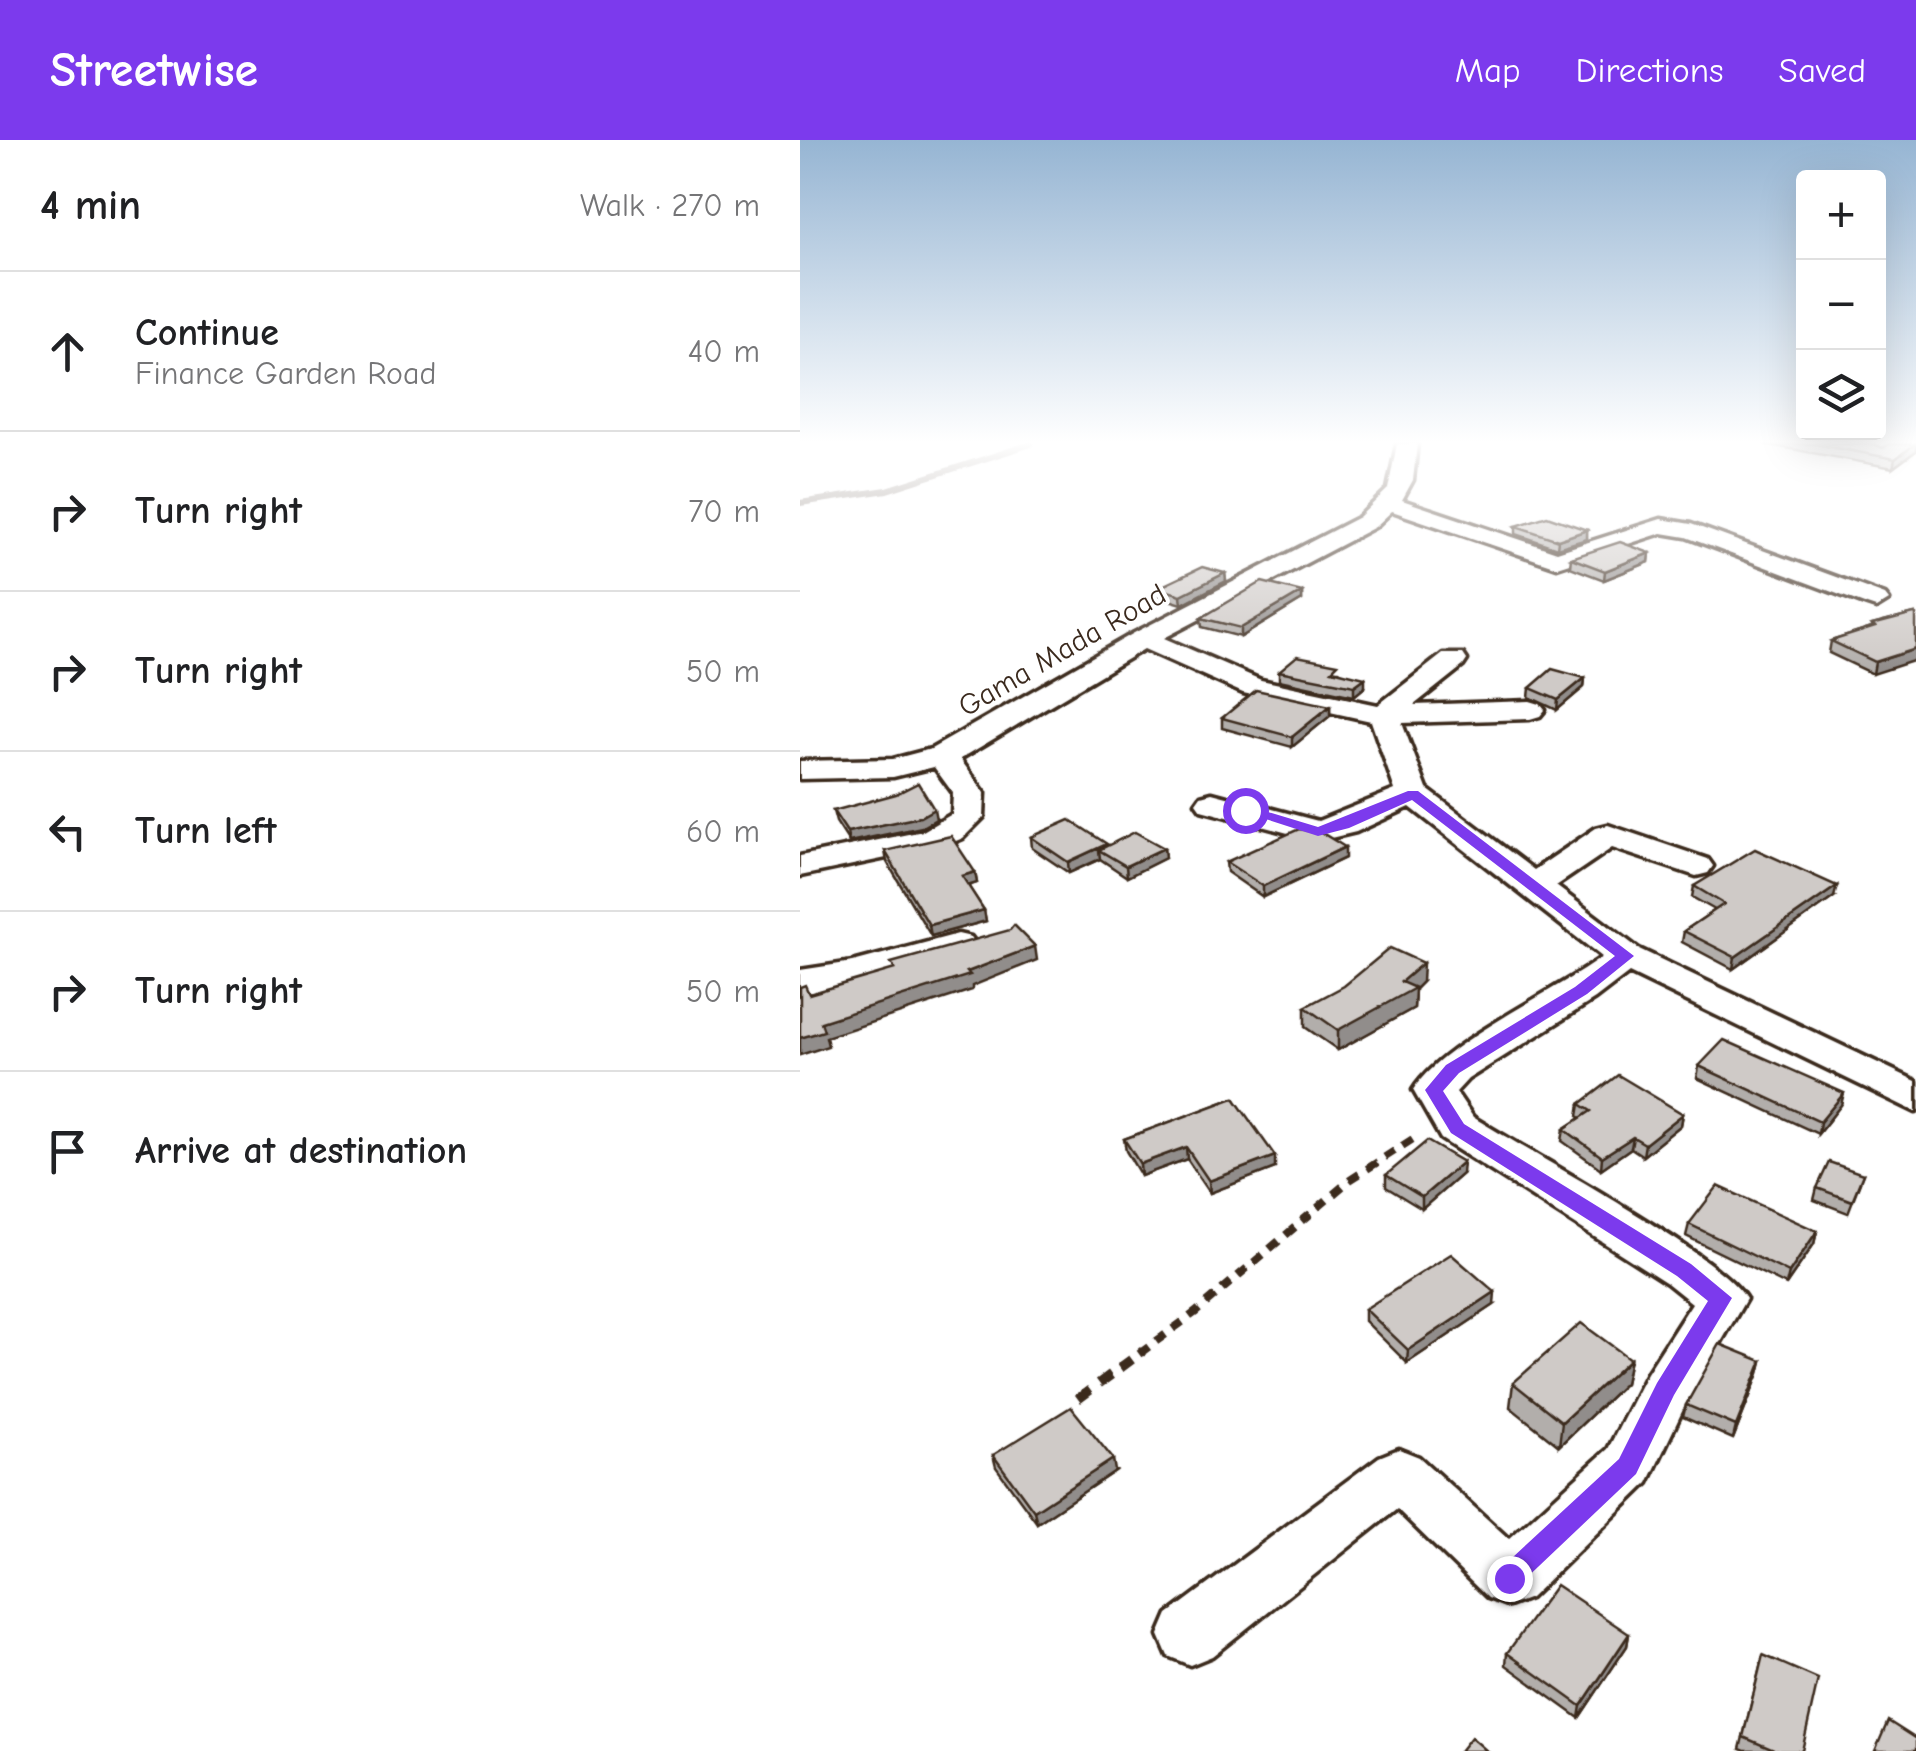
<!DOCTYPE html>
<html lang="en">
<head>
<meta charset="utf-8">
<style>
	:root { --surface:#fff; --page:#f6f6f6; --text:#202124; --muted:#757577; --line:#e0e0e0; --accent:#7c3aed }
	body { margin:0; font-family:"Comic Neue",sans-serif; background:var(--page); color:var(--text) }
	.controls { position:absolute; right:30px; top:30px; display:grid; overflow:hidden; border-radius:10px; box-shadow:0 10px 40px #0002 }
	.controls button { width:90px; height:90px; display:grid; place-items:center; padding:0; border:0; border-bottom:2px solid var(--line); background:var(--surface); color:var(--text); font:50px sans-serif }
	.stop { position:absolute; width:30px; height:30px; margin:-22px; border:8px solid #7c3aed; border-radius:50%; background:#fff }
	.stop.end { background:#7c3aed; border-color:#fff; box-shadow:0 2px 10px #0008 }
	.list { margin:0; padding:0; list-style:none }
	h2 { display:flex; justify-content:space-between; align-items:center; height:130px; margin:0; padding:0 40px; font-size:42px }
	h2 small { font-size:32px; font-weight:400; color:var(--muted) }
	.list li { display:grid; grid-template-columns:65px 1fr auto; gap:30px; align-items:center; box-sizing:border-box; height:160px; padding:0 40px; border-top:2px solid var(--line) }
	.list b { display:block; font-size:38px; white-space:nowrap }
	.list p { margin:0; font-size:32px; white-space:nowrap; color:var(--muted) }
	.list em { font-size:32px; font-style:normal; color:var(--muted) }
	.icon { flex:none; width:55px; height:55px; fill:none; stroke:currentColor; stroke-width:2; stroke-linecap:round; stroke-linejoin:round }
	.map { position:relative; flex:none; width:1116px; height:1611px; overflow:hidden }
	header { display:flex; align-items:center; gap:60px; box-sizing:border-box; height:140px; padding:0 50px; background:var(--accent); color:#fff }
	header strong { font-size:48px }
	nav { display:flex; gap:55px; margin-inline-start:auto; font-size:35px }
	main { display:flex }
	aside { flex:1; background:var(--surface) }
	.map>svg:first-child { display:block }
	.lines { fill:none; stroke-linecap:round; stroke-linejoin:round }
	.stream { stroke:#887e77; stroke-width:6 }
	.minor-casing { stroke:#3b2a1e; stroke-width:7 }
	.path-far1 { stroke:#3b2a1e; stroke-width:8; stroke-dasharray:12 9; stroke-linecap:butt }
	.path { stroke:#3b2a1e; stroke-width:10; stroke-dasharray:15 11; stroke-linecap:butt }
	.minor { fill:#fff; fill-rule:evenodd }
	.wall { fill:#b2aeab; stroke:#3b2a1e; stroke-width:2.5 }
	.shaded-wall { fill:#918d8b; stroke:#3b2a1e; stroke-width:2.5 }
	.building { fill:#cfcac7; stroke:#3b2a1e; stroke-width:2.5 }
	.route { fill:#7c3aed }
	.labels { text-anchor:middle; stroke-width:8; stroke-linejoin:round; paint-order:stroke }
	.far-street-label { font-size:30px; fill:#3b2a1e; stroke:#fff }
</style>
</head>
<body>
<header>
<strong>Streetwise</strong>
<nav><a>Map</a><a>Directions</a><a>Saved</a></nav>
</header>
<main>
<aside>
<h2>4 min<small>Walk · 270 m</small></h2>
<ul class="list">
<li><svg class="icon" aria-label="ahead" viewBox="0 0 24 24"><path d="M12 20V5M6 11l6-6 6 6"/></svg><div><b>Continue</b><p>Finance Garden Road</p></div><em>40 m</em></li>
<li><svg class="icon" aria-label="right" viewBox="0 0 24 24"><path d="M7 20v-9h11M14 6l5 5-5 5"/></svg><div><b>Turn right</b></div><em>70 m</em></li>
<li><svg class="icon" aria-label="right" viewBox="0 0 24 24"><path d="M7 20v-9h11M14 6l5 5-5 5"/></svg><div><b>Turn right</b></div><em>50 m</em></li>
<li><svg class="icon" aria-label="left" viewBox="0 0 24 24"><path d="M17 20v-9H6M10 6l-5 5 5 5"/></svg><div><b>Turn left</b></div><em>60 m</em></li>
<li><svg class="icon" aria-label="right" viewBox="0 0 24 24"><path d="M7 20v-9h11M14 6l5 5-5 5"/></svg><div><b>Turn right</b></div><em>50 m</em></li>
<li><svg class="icon" aria-label="arrive" viewBox="0 0 24 24"><path d="M6 21V4h12l-3 4 3 4H6"/></svg><div><b>Arrive at destination</b></div></li>
</ul>
</aside>
<div class="map">
<svg width="1116" height="1611" viewBox="0 0 1116 1611">
	<rect width="100%" height="100%" fill="#fff"/>
	<filter id="ink" filterUnits="userSpaceOnUse"><feTurbulence type="fractalNoise" baseFrequency=".01" numOctaves="2"/><feDisplacementMap in="SourceGraphic" scale="20" xChannelSelector="R" yChannelSelector="G"/><feConvolveMatrix kernelMatrix="1 2 1 2 8 2 1 2 1" color-interpolation-filters="sRGB"/></filter>
	<g filter="url(#ink)">
		<g class="lines">
			<path class="stream" d="M0,363L87,350L231,304"/>
			<defs>
				<g id="minor">
					<path d="M597,304H617L613,340L602,360L757,412L861,379L891,384L1085,455L1089,460L1076,468L1067,465L886,397L862,393L757,427L592,371L575,387L364,498L461,540L578,565L643,514H663L667,520L663,526L614,565L730,561L740,564L745,570L740,576L730,579L602,583L627,649L734,730L796,688L808,685L908,719L913,726L908,733L896,736L812,708L756,746L839,809L1116,941V972L829,833L795,859L668,939L656,952L673,977C725,1010 923,1116 946,1159L887,1261L848,1343L730,1458L709,1466L688,1458L597,1369L412,1516L390,1525L368,1516L359,1495L368,1474L579,1317L599,1309L619,1317L709,1399L808,1309L847,1233L892,1163L867,1143L641,999L613,950C642,903 752,854 802,817L610,667L556,692L518,701L401,670L396,663L401,656L412,653L518,681L595,650L571,581L443,553L344,509L160,619L185,653L184,677L163,698L144,706L0,736V716L123,691L152,674L153,653L134,627L93,637L0,639V621L93,619L131,609L334,493L559,377L588,349Z"/>
					<path d="M158,794L171,797L177,805L171,813L55,845L0,854V830L53,822Z"/>
				</g>
			</defs>
			<use href="#minor" class="minor-casing"/>
			<path class="path-far1" d="M339,1214L396,1172L550,1040L619,995"/>
			<path class="path" d="M278,1259L343,1211"/>
			<use href="#minor" class="minor"/>
		</g>
		<g class="wall">
			<path d="M964,304H1074L1083,308L1116,304L1093,328Z"/>
			<path d="M716,386L787,390V399L757,408L716,394Z"/>
			<path d="M850,413L849,422L804,440L770,427L771,418Z"/>
			<path d="M425,433L426,441L382,464L359,457L358,448Z"/>
			<path d="M502,452V460L441,497L402,487L401,478Z"/>
			<path d="M1114,474L1073,534L1029,513L1031,501L1072,488V485Z"/>
			<path d="M479,531H539L565,547L554,556L479,540Z"/>
			<path d="M785,538L784,547L757,570L729,557L730,548Z"/>
			<path d="M530,566V576L492,607L422,588V578Z"/>
			<path d="M33,671L136,679L122,687L49,702L36,682Z"/>
			<path d="M231,697L307,706L364,708L365,718L327,737L300,719L269,733L232,708Z"/>
			<path d="M85,711L175,732L177,743L168,746L184,770L186,781L131,796L87,722Z"/>
			<path d="M545,718L463,757L427,732L426,722Z"/>
			<path d="M894,746L1034,757L933,829L882,802L884,791L915,770L892,757Z"/>
			<path d="M622,842L615,849L614,868L538,910L505,887V867Z"/>
			<path d="M899,926L1041,965L1018,994L897,938Z"/>
			<path d="M434,958L475,1028L410,1053L387,1019L341,1036L326,1011L324,999Z"/>
			<path d="M780,964L883,974L881,985L843,1016L831,1008L801,1029L762,1001L764,989L781,978L778,976Z"/>
			<path d="M662,1034L622,1069L586,1047V1035Z"/>
			<path d="M1063,1034L1048,1073L1014,1060L1017,1048Z"/>
			<path d="M889,1084L1017,1091L1014,1104L986,1145L886,1096Z"/>
			<path d="M694,1165L607,1223L565,1181V1169Z"/>
			<path d="M830,1219L825,1243L759,1306L710,1267L713,1243Z"/>
			<path d="M962,1221L959,1233L933,1299L883,1277L886,1265Z"/>
			<path d="M193,1315L315,1331L237,1383L196,1327Z"/>
			<path d="M829,1494L827,1506L779,1578L706,1525L707,1513Z"/>
			<path d="M960,1527L1002,1611H945L940,1609Z"/>
		</g>
		<g class="shaded-wall">
			<path d="M1115,304H1116V311L1093,328L1095,319Z"/>
			<path d="M787,390V399L757,408L758,400Z"/>
			<path d="M850,413L849,422L804,440L805,431Z"/>
			<path d="M425,433L426,441L382,464L381,455Z"/>
			<path d="M502,452V460L441,497V488Z"/>
			<path d="M1116,509V520L1073,534L1075,522Z"/>
			<path d="M565,538V547L554,556V546Z"/>
			<path d="M785,538L784,547L757,570L758,560Z"/>
			<path d="M530,566V576L492,607V597Z"/>
			<path d="M134,669L136,679L122,687L49,702L47,692Z"/>
			<path d="M307,704L299,710L300,719L269,733L268,722Z"/>
			<path d="M545,707V718L463,757V746Z"/>
			<path d="M364,708L365,718L327,737L326,726Z"/>
			<path d="M175,732L177,743L164,747L162,736Z"/>
			<path d="M1037,746L1034,757L933,829L935,817Z"/>
			<path d="M184,770L186,781L131,796L129,785Z"/>
			<path d="M235,806L237,820L172,846V850L26,897L28,906L0,915V898L21,882L167,832Z"/>
			<path d="M623,823L622,842L615,849L614,868L538,910V890Z"/>
			<path d="M1044,953L1041,965L1018,994L1020,982Z"/>
			<path d="M883,974L881,985L843,1016L845,1004Z"/>
			<path d="M833,997L831,1008L801,1029L802,1017Z"/>
			<path d="M386,1007L387,1019L341,1036L340,1024Z"/>
			<path d="M475,1016V1028L410,1053L409,1041Z"/>
			<path d="M663,1022L662,1034L622,1069V1057Z"/>
			<path d="M1017,1091L1014,1104L986,1145L989,1133Z"/>
			<path d="M695,1152L694,1165L607,1223L608,1210Z"/>
			<path d="M830,1219L825,1243L759,1306L762,1282Z"/>
			<path d="M962,1221L959,1233L933,1299L936,1286Z"/>
			<path d="M313,1319L315,1331L237,1383L234,1371Z"/>
			<path d="M829,1494L827,1506L779,1578L781,1566Z"/>
		</g>
		<g class="building">
			<path d="M1015,304H1074L1083,308L1089,304H1115L1095,319Z"/>
			<path d="M747,376L787,390L758,400L716,386Z"/>
			<path d="M820,402L850,413L805,431L771,418Z"/>
			<path d="M402,427L425,433L381,455L358,448Z"/>
			<path d="M462,442L502,452L441,488L401,478Z"/>
			<path d="M1114,474L1116,475V509L1075,522L1031,501L1075,487L1072,485Z"/>
			<path d="M497,516L538,524L532,530L565,538L554,546L479,531Z"/>
			<path d="M752,529L785,538L758,560L730,548Z"/>
			<path d="M456,550L530,566L492,597L422,578Z"/>
			<path d="M118,643L134,669L120,677L47,692L33,671L96,654Z"/>
			<path d="M270,680L307,704L268,722L231,697Z"/>
			<path d="M499,689L522,693L545,707L463,746L426,722Z"/>
			<path d="M335,692L364,708L326,726L299,710Z"/>
			<path d="M151,696L175,732L162,736L184,770L129,785L85,711Z"/>
			<path d="M955,709L1037,746L935,817L884,791L924,764L894,746Z"/>
			<path d="M214,785L235,806L167,832L170,835L21,882L24,891L0,898V847L5,845L9,854L95,829L91,823L210,790Z"/>
			<path d="M590,808L623,823L601,842L615,848L538,890L505,867L544,846Z"/>
			<path d="M924,900L1044,953L1020,982L899,926Z"/>
			<path d="M818,935L883,974L845,1004L833,997L802,1017L764,989L791,971L780,964Z"/>
			<path d="M434,958L475,1016L409,1041L386,1007L340,1024L324,999Z"/>
			<path d="M627,1001L663,1022L622,1057L586,1035Z"/>
			<path d="M1029,1022L1063,1034L1052,1061L1017,1048Z"/>
			<path d="M918,1046L1017,1091L989,1133L889,1084Z"/>
			<path d="M651,1114L695,1152L608,1210L565,1169Z"/>
			<path d="M781,1183L830,1219L762,1282L713,1243Z"/>
			<path d="M920,1204L962,1221L936,1286L886,1265Z"/>
			<path d="M271,1267L313,1319L234,1371L193,1315Z"/>
			<path d="M756,1445L829,1494L781,1566L707,1513Z"/>
			<path d="M963,1515L1018,1539L1002,1611H976L943,1597Z"/>
			<path d="M1088,1581L1116,1599V1611H1075Z"/>
			<path d="M671,1597L687,1611H660Z"/>
		</g>
	</g>
	<linearGradient id="sky" x2="0" y2="1"><stop stop-color="#96b5d3"/><stop offset="0.57" stop-color="#fff"/><stop offset="1" stop-color="#fff" stop-opacity="0"/></linearGradient>
	<rect width="1116" height="530" fill="url(#sky)"/>
	<path class="route" d="M608,651H618L834,816L787,854L659,933L643,951L664,984L891,1124L932,1158L874,1255L836,1334L718,1446L709,1450L700,1446L696,1438L700,1429L819,1319L857,1243L908,1161L877,1136L651,993L625,950L646,925L775,847L815,816L612,660L549,688L518,696L438,670L445,665L518,687Z"/>
	<g class="labels">
		<g class="far-street-label">
			<text transform="translate(262 510) rotate(-30)" y="10">Gama Mada Road</text>
		</g>
	</g>
</svg>
<div class="controls">
<button>+</button>
<button>−</button>
<button><svg class="icon" aria-label="layers" viewBox="0 0 24 24"><path d="M12 4l9 5-9 5-9-5zM3 14l9 5 9-5"/></svg></button>
</div>
<div class="stop" style="left:445px;top:670px"></div>
<div class="stop end" style="left:709px;top:1438px"></div>
</div>
</main>
</body>
</html>
